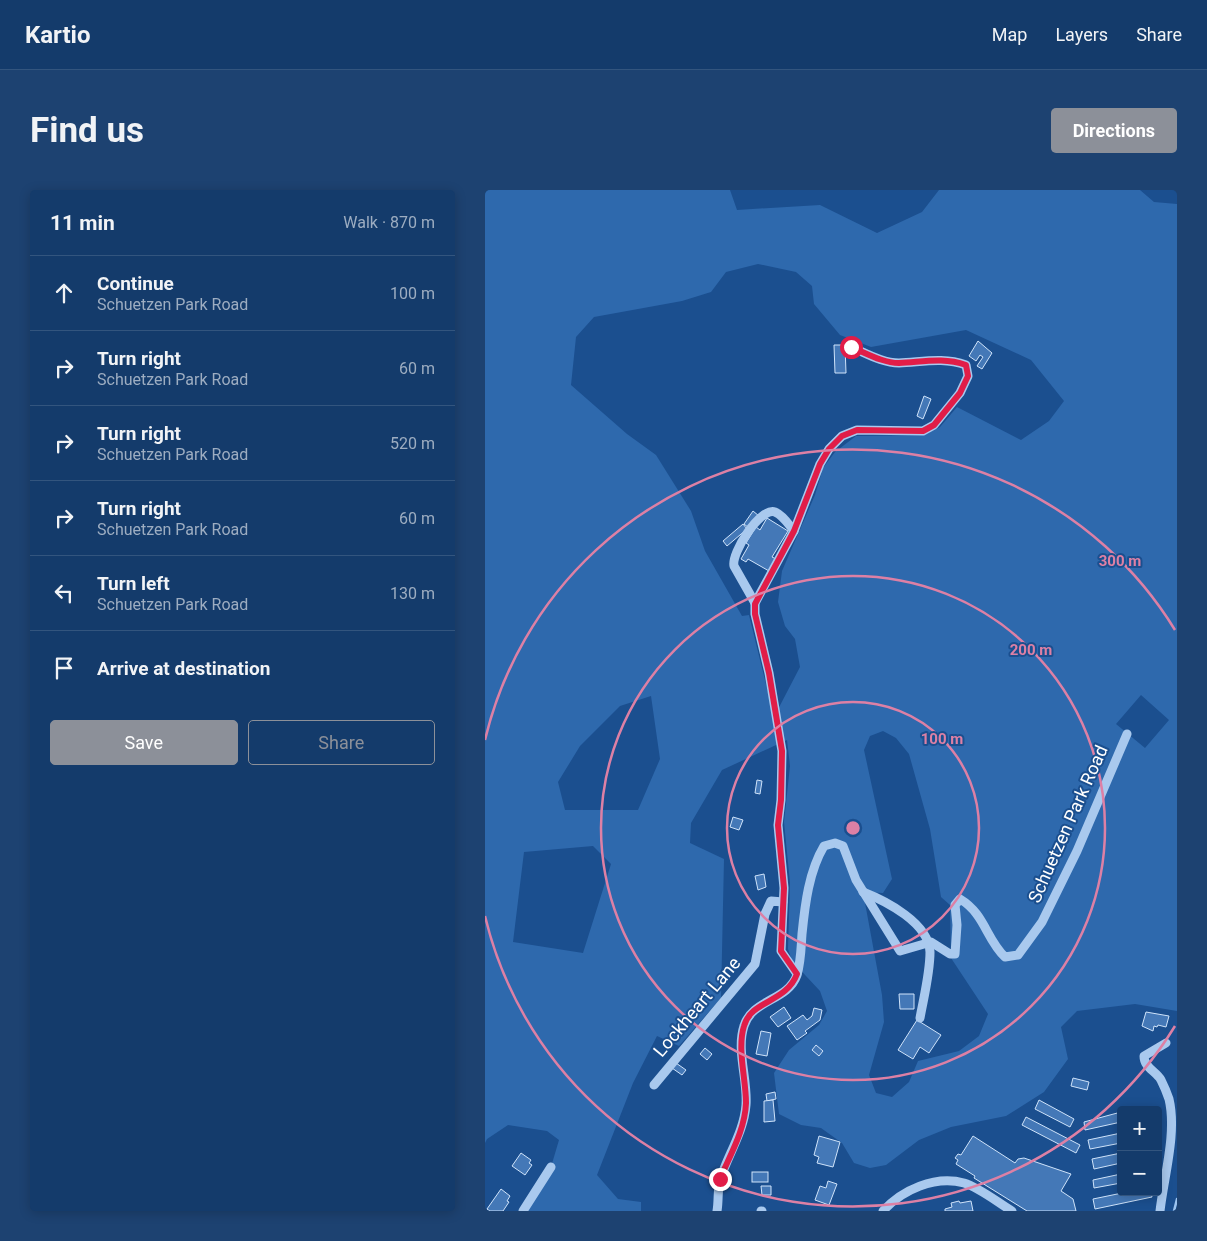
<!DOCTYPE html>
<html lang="en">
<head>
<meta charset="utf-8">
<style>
	:root { --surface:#143b6b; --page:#1d4271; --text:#f1f3f6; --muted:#9dadc1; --line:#33557e; --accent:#8c9099 }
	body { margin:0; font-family:Roboto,sans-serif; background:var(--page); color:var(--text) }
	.controls { position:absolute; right:15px; bottom:15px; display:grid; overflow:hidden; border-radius:5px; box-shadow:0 2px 12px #0003 }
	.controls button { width:45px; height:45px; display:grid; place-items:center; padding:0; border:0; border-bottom:1px solid var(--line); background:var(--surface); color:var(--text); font:25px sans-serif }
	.stop { position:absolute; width:15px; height:15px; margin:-11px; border:4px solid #e11d48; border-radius:50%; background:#fff }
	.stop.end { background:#e11d48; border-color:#fff; box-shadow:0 1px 5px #0008 }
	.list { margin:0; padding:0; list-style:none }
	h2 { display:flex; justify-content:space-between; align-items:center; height:65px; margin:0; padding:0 20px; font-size:21px }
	h2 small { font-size:16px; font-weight:400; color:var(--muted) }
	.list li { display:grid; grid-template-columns:32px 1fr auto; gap:15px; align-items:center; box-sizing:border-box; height:75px; padding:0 20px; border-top:1px solid var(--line) }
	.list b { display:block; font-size:19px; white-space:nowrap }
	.list p { margin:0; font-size:16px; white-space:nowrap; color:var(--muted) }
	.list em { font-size:16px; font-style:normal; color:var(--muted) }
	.actions { display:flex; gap:10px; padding:15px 20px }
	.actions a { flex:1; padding:11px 0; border:1px solid var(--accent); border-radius:5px; text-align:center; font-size:18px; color:var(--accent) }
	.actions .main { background:var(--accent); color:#fff }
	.icon { flex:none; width:28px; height:28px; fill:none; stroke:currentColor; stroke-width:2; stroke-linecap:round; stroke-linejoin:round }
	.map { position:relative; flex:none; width:692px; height:1021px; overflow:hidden; border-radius:5px }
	header { display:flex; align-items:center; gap:30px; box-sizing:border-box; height:70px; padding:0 25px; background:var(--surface); border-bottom:1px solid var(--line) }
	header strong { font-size:24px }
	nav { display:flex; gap:28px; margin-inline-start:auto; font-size:18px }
	.intro { display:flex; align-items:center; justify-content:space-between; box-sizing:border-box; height:120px; padding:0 30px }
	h1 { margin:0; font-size:35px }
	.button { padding:12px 22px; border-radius:5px; background:var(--accent); color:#fff; font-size:18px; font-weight:700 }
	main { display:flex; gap:30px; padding:0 30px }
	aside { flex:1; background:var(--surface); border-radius:5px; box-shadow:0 2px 12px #0003 }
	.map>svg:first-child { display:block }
	.green { fill:#2e69ad; fill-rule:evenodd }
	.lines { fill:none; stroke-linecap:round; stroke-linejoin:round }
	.stream { stroke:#9cc4f0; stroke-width:2.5 }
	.building { fill:#4478b7; stroke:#cfe3fa }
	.minor { stroke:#a9c9ee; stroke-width:9 }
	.route { stroke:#e11d48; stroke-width:6 }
	.ring { fill:none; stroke:#dd80a5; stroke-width:2.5 }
	.labels { text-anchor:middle; stroke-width:4; stroke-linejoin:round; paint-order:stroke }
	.street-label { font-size:18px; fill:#fff; stroke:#1b4f8f }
	.centre { fill:#dd80a5; stroke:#1b4f8f; stroke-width:2.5 }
	.ring-label { font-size:15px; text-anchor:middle; font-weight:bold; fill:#dd80a5; stroke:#1b4f8f; stroke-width:4; stroke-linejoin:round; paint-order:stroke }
</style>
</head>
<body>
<header>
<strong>Kartio</strong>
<nav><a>Map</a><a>Layers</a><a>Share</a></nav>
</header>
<div class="intro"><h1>Find us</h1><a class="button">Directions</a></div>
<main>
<aside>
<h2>11 min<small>Walk · 870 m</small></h2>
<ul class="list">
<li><svg class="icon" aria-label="ahead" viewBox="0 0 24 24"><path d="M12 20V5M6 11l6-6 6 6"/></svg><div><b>Continue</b><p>Schuetzen Park Road</p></div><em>100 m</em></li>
<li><svg class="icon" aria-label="right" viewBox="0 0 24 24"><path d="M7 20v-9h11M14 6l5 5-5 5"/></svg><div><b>Turn right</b><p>Schuetzen Park Road</p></div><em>60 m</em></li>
<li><svg class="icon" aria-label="right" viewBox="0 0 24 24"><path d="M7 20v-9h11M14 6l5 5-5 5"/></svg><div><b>Turn right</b><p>Schuetzen Park Road</p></div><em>520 m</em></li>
<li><svg class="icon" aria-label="right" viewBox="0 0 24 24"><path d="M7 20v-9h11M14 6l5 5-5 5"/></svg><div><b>Turn right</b><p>Schuetzen Park Road</p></div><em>60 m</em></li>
<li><svg class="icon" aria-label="left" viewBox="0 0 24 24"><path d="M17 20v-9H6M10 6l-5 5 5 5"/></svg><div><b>Turn left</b><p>Schuetzen Park Road</p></div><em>130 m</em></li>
<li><svg class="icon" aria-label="arrive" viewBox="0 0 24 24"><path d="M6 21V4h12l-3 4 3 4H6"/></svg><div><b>Arrive at destination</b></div></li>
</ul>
<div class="actions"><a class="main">Save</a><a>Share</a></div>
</aside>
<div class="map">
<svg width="692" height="1021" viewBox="0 0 692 1021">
	<rect width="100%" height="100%" fill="#1b4f8f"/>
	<path class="green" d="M0,0H245L252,20L335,15L392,43L437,22L454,0H655L669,12L692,14V821L650,814L592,821L576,837L583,869L559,902L521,926L466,937L434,950L401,975L385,978L369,973L357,953L336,938L316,935L294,924L289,883L304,860L334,835L342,821L335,801L307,771L303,759L305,693L299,632L305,576L302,550L237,580L206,633L205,653L239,669L236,808L194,856L172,846L148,893L112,985L133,1009L156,1012V1021H38L66,977L74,950L62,941L23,935L2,949L0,953ZM273,74L311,82L327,96L329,114L355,145L386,157L481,140L546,170L579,211L564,231L536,250L472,217L455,237L440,245L371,246L350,262L338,278L330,305L297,381L293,412L300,436L310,449L315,477L289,527L264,425L257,426L220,361L206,321L171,265L142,244L86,195L91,147L109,127L197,111L226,102L241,82ZM656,505L684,530L660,558L631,534ZM166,506L175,569L153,620H80L73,592L95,556L135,516ZM398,541L411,548L424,564L445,639L456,707L465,715L466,768L503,824L494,846L474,861L433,871L424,892L407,907L391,903L384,885L399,832L397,805L378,702L398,703L407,689L379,560L385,546ZM108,656L126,674L98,763L28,752L39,662Z"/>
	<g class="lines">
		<path class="stream" d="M689,1021L692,1009"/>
	</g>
	<g class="building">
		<path d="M493,151L507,163L497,179L492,176L498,167L495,165L491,171L484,166Z"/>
		<path d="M349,155H360L361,183H350Z"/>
		<path d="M439,206L446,209L438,229L432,226Z"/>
		<path d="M268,321L274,326L264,338L259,334Z"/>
		<path d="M282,328L303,341L287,367L291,369L284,381L263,369L261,372L256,369L264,355L261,353L271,337L275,340Z"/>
		<path d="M258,334L262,339L242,356L238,351Z"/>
		<path d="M272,590L277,591L275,604L270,603Z"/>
		<path d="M248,627L258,630L254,640L245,637Z"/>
		<path d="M279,684L281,697L273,700L270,686Z"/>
		<path d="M414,804H429V819H415Z"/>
		<path d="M299,817L306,828L293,837L285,827Z"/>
		<path d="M329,818L337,820L335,830L320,841L322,843L312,850L302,836L318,825L322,830L327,826Z"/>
		<path d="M661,822L684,826L681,837L673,835L672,837L669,836L668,841L657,836Z"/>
		<path d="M432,830L456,845L444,863L435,857L428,869L413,860Z"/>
		<path d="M276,841L286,843L282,866L271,864Z"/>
		<path d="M331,855L338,861L334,866L327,860Z"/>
		<path d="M220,858L227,864L222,870L215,864Z"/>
		<path d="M191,873L201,880L197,885L187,878Z"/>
		<path d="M588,888L604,892L602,900L586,896Z"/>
		<path d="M290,902L291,909L282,911L281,904Z"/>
		<path d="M288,910L290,931L279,932V911Z"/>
		<path d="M554,910L589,929L585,937L550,919Z"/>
		<path d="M636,922V932L600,940L599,932Z"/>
		<path d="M541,927L595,955L591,963L537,935Z"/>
		<path d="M636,943V953L605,959L603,950Z"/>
		<path d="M334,946L355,952L348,977L332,973L334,967L329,965Z"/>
		<path d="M488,946L530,973L533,969L539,968L586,984L576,1001L588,1009L591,1021H542L489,988L490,986L471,974L473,970L470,968L473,964L476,965Z"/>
		<path d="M36,963L46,970L44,973L47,975L40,985L27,976Z"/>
		<path d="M636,963V973L609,979L607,969Z"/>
		<rect x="267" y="982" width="16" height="10"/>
		<path d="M636,984V993L609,998L608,990Z"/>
		<path d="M343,991L352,994L344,1015L330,1010L335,996L341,998Z"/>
		<path d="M276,996H286V1005H277Z"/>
		<path d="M16,999L25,1006L22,1011L24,1012L18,1021H5L2,1019Z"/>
		<path d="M642,1002H666L667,1007L610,1019L608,1009Z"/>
		<path d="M474,1011L475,1013L486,1011L488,1021H460V1019L467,1017L466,1013Z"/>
	</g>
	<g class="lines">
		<g class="minor">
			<path d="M270,413L249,376C246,363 275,317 290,322C298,325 304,335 309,341"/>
			<path d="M378,702C401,711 444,733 445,762C445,783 439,806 435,828"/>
			<path d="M312,784L296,761L299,698L293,635L296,610L297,561L284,483L270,424V413L309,341L335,274L344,259L357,246L372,240L438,241L449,235L475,203L483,186L481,175C458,167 438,172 414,173C397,173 381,163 366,157"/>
			<path d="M169,895L270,774L280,724L286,711L298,712"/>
			<path d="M38,1021L66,977"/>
			<path d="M232,1021C234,1010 232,997 236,987C244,963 259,941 261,915C263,890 251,860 259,836C267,809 303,811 312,785C316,771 316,758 317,744C320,714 324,681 339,656L350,653L358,656L371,690L415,761L446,752L465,764H470L472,735L470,715L475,709C500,724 501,749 520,767L533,765L557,732L592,661L642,544"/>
			<path d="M276,1021H277"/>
			<path d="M398,1021C417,1000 450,985 479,993C495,998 512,1012 527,1021"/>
			<path d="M675,1021C679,986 692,943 684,909C682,903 679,896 676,890C671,881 659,878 659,866L681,853"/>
		</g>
	</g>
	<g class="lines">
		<path class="route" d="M235,989C245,965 260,940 261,913C261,889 252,859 259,836C266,810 301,813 312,784L296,761L299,698L293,635L296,610L297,561L284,483L270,424V414L309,341L335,274L344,259L357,246L372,240L438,241L449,235L475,203L483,186L481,175C458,167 438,172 414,173C398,173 381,163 366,157"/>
	</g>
	<g class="ring">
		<circle cx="368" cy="638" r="126"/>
		<circle cx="368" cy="638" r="252"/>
		<path d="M690 836A378 378 0 0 1 0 726M0 550A378 378 0 0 1 690 440"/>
	</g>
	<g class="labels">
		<g class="street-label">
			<text transform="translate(583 634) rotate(-66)" y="6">Schuetzen Park Road</text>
			<text transform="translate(212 817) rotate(-50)" y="6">Lockheart Lane</text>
		</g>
	</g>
	<circle cx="368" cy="638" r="8" class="centre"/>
	<g class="ring-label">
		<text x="635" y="376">300 m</text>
		<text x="546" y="465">200 m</text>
		<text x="457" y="554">100 m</text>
	</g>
</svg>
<div class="controls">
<button>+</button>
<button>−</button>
</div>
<div class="stop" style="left:366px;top:157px"></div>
<div class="stop end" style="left:235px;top:989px"></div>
</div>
</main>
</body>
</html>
